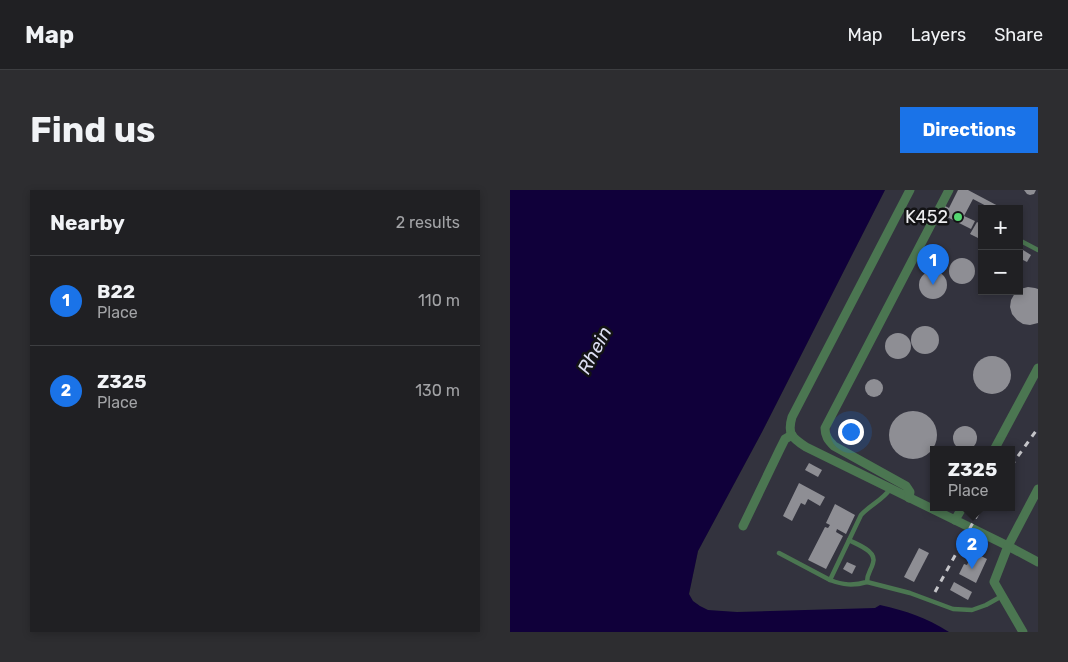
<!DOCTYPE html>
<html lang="en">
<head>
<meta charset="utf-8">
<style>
	:root { --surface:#202023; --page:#2d2d30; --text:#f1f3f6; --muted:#a2a3a6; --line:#3d3e41; --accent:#1a73e8 }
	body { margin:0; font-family:Rubik,sans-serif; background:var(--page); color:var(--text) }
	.controls { position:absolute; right:15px; top:15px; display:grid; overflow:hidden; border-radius:0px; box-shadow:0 2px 8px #0003 }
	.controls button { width:45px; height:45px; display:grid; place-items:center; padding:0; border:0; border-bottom:1px solid var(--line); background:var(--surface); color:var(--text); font:25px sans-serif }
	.you { position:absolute; left:340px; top:241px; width:18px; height:18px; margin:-12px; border:4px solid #fff; border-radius:50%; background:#1a73e8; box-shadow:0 0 0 8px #1a73e833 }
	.badge { display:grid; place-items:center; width:32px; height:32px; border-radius:50%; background:var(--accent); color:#fff; font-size:16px; font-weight:700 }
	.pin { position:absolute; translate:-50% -41px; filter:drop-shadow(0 1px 2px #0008) }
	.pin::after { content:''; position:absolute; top:26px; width:18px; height:15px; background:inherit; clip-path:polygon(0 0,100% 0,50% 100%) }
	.popup { position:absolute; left:420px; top:256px; width:85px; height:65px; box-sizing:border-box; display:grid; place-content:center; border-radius:0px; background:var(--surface); filter:drop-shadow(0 1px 4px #0005); font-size:16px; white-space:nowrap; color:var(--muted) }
	.popup b { font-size:19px; color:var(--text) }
	.popup::after { content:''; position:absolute; left:50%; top:100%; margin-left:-10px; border:10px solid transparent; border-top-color:var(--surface) }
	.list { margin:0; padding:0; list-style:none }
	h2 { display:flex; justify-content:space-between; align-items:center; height:65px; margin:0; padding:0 20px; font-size:21px }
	h2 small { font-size:16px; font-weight:400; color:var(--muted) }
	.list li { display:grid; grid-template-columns:32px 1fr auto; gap:15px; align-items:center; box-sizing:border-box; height:90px; padding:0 20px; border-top:1px solid var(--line) }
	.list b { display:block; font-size:19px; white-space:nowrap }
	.list p { margin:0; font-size:16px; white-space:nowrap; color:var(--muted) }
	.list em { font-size:16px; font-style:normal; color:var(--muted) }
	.map { position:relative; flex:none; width:528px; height:442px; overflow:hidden; border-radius:0px }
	header { display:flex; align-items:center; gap:30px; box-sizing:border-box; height:70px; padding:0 25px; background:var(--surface); border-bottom:1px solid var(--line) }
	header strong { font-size:24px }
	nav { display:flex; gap:28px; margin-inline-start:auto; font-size:18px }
	.intro { display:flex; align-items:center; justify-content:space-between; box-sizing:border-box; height:120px; padding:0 30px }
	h1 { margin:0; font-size:35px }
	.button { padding:12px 22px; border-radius:0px; background:var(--accent); color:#fff; font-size:18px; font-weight:700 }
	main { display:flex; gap:30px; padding:0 30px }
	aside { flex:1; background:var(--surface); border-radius:0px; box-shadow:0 2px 8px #0003 }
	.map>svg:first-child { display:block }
	.built { fill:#33333e; fill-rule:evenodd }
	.water { fill:#10003a }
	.building { fill:#8e8e94 }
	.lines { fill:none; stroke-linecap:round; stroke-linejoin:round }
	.lane { stroke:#4b7651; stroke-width:4.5 }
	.street { stroke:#4b7651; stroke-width:9 }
	.rail { stroke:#c5c5c9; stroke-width:3; stroke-dasharray:6 6; stroke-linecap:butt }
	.poi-dot { fill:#55d671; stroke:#131315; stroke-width:2 }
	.labels { text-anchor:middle; stroke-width:5; stroke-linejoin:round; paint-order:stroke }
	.poi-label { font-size:18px; fill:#ededf0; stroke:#131315; text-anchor:end }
	.water-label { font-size:19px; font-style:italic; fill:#dbdcf0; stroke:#131315 }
</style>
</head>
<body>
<header>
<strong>Map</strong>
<nav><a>Map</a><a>Layers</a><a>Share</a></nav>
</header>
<div class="intro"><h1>Find us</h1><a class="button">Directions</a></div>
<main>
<aside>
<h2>Nearby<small>2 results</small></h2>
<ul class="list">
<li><span class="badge">1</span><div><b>B22</b><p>Place</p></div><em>110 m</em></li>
<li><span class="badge">2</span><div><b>Z325</b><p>Place</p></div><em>130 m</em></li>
</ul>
</aside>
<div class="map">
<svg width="528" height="442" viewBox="0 0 528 442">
	<rect width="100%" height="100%" fill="#2a2a2f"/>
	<path class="built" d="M375,0H528V442H180L179,404L188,361L252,242ZM472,19H509V101H472ZM423,260H501V318H423Z"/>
	<path class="water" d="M0,0H375L252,242L188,361L179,404L183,411L190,416L198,420L227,422L365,418L370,415C397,421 415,427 439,442H0Z"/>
	<g class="building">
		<path d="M448,0H458L490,17L489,19H482L463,9L454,26L465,31L461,39L431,24L435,16L439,18Z"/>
		<path d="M514,0H526L524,4L520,5L517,4Z"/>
		<path d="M467,32L472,35V45L470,49L460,44Z"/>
		<path d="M513,60L521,65L517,72L509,68Z"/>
		<circle cx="452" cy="81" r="13"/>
		<circle cx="423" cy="95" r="14"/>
		<path d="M518,97L525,98L528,99V133L520,135L513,134L507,130L502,124L500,117L501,110L505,103L509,101L510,99Z"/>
		<circle cx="415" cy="150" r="14"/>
		<circle cx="388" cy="156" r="13"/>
		<circle cx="482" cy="185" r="19"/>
		<circle cx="364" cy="198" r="9"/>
		<circle cx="403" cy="245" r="24"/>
		<circle cx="455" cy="248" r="12"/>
		<path d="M299,273L312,280L308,287L295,280Z"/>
		<path d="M289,293L315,307L310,316L298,309L295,315L291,313L282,331L273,326Z"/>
		<path d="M325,314L345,325L336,344L327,339L326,342L333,346L316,379L298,370L315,337L318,338L320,335L316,333Z"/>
		<path d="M409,358L419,363L404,392L394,387Z"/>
		<path d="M463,362L477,369L466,393L449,384L454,374L457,375Z"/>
		<path d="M337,372L346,376L342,384L333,379Z"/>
		<path d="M444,392L462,402L458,410L440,400Z"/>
	</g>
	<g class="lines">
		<g class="lane">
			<path d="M509,50L528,60"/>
			<path d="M269,363L320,390L351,325C360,315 373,310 380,299"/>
			<path d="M320,390C333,395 343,396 357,392C357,383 361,381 363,373C367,361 348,355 339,350"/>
			<path d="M357,392L400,403L443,419L462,420L476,415L492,406"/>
		</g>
		<g class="street">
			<path d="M400,0L282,227C277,244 282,248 296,257L498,356L528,372"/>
			<path d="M484,260L528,178"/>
			<path d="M399,308L400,302L396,296L324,256C318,250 315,246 315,238L439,0"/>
			<path d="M445,330L452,318"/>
			<path d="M233,336L270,259L275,249L282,245"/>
			<path d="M513,442L484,392L498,356L528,299"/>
		</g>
		<g class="rail">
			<path d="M501,276L528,238"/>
			<path d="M425,402L471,318"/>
		</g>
	</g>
	<circle class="poi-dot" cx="448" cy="27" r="5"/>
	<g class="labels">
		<g class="poi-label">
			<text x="438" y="33">K452</text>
		</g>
		<g class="water-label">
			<text transform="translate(84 160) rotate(-62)" y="7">Rhein</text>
		</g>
	</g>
</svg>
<div class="controls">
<button>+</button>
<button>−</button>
</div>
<div class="you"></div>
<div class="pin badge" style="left:423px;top:95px">1</div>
<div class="pin badge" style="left:462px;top:379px">2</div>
<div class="popup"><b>Z325</b>Place</div>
</div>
</main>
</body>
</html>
